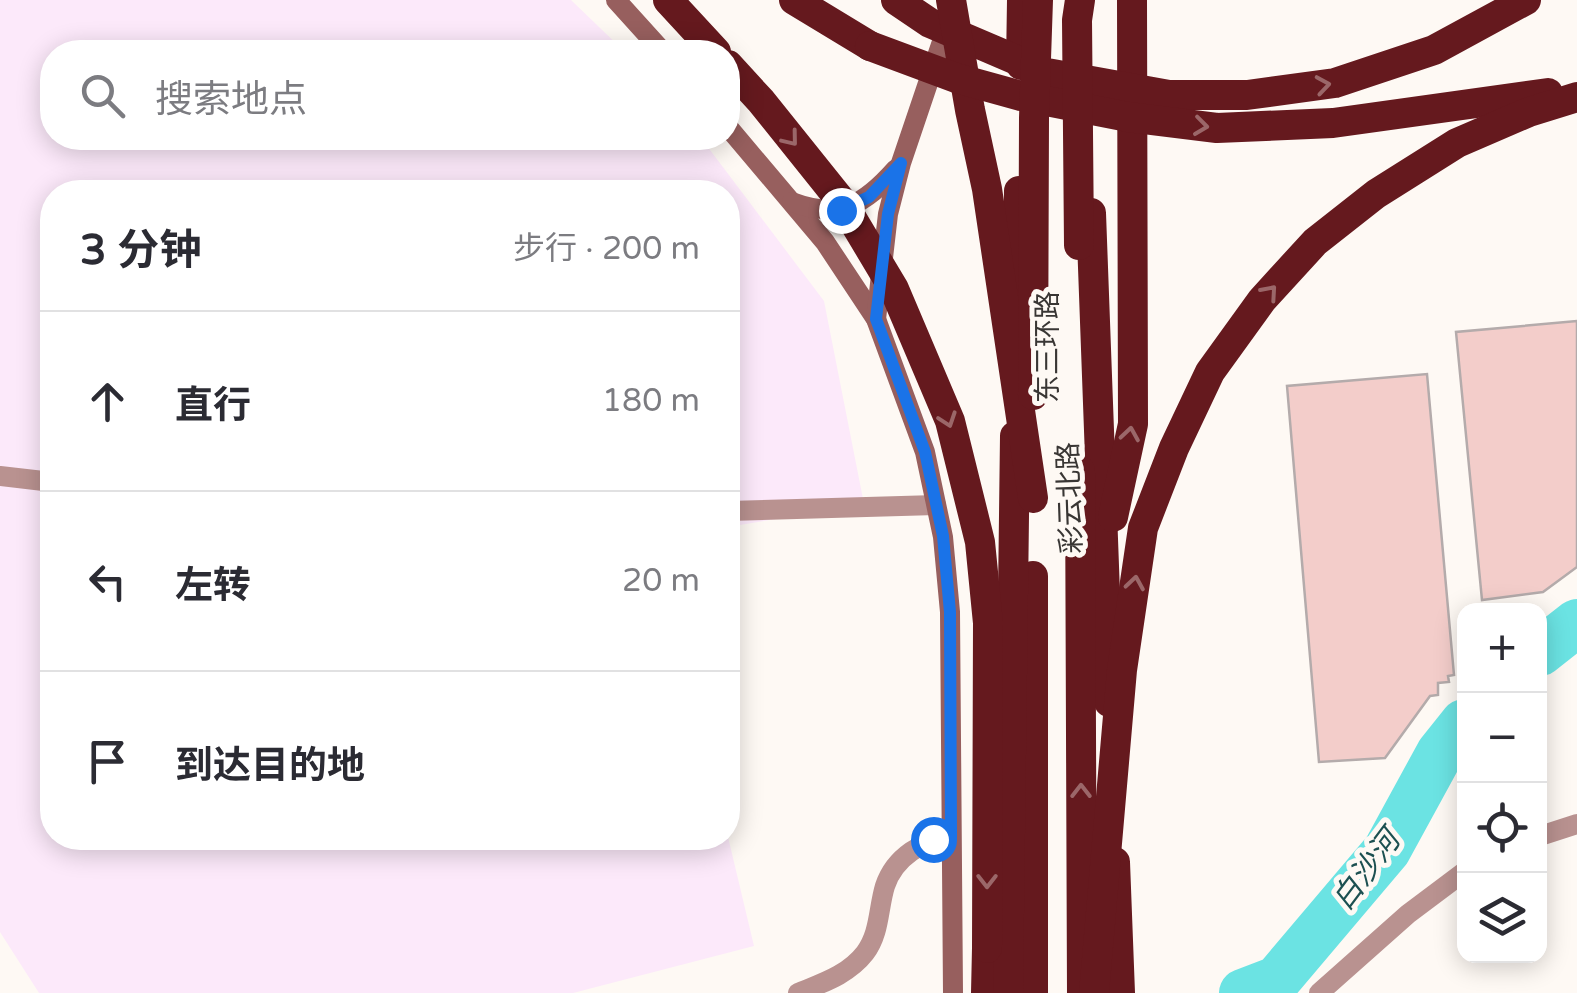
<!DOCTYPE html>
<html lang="zh">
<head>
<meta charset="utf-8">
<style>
	:root { --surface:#fff; --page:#f2f2f3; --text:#2b2b33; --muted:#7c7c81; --line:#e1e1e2 }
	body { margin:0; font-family:"Varela Round","Noto Sans SC",sans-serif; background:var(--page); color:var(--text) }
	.controls { position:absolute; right:30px; bottom:30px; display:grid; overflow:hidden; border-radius:20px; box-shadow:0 5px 25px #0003 }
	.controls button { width:90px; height:90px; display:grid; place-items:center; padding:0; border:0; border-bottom:2px solid var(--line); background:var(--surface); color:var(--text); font:50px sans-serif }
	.stop { position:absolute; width:30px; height:30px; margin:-22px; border:8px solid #1a73e8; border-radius:50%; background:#fff }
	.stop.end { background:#1a73e8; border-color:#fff; box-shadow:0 2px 10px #0008 }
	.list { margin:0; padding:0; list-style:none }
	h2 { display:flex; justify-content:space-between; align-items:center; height:130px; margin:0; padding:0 40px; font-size:42px }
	h2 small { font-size:32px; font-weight:400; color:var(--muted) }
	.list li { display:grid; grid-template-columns:65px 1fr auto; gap:30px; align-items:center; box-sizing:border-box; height:180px; padding:0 40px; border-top:2px solid var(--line) }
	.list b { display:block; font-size:38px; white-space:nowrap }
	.list em { font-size:32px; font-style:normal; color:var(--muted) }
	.icon { flex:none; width:55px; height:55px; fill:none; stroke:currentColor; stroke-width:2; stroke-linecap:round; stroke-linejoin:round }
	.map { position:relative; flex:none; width:1577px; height:993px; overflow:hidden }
	.search { position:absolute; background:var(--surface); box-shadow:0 5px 25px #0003; left:40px; top:40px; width:700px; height:110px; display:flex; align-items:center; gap:25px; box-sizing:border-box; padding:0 35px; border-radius:40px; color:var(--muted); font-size:38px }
	.panel { position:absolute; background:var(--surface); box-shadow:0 5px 25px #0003; left:40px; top:180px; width:700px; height:670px; border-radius:40px }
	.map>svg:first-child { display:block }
	.commercial { fill:#fce9fa }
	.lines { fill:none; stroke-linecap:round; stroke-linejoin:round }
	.river { stroke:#6be3e3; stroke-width:48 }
	.building { fill:#f3cdca; stroke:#b4abab; stroke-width:2.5 }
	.street { stroke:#b99290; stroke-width:20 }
	.secondary { stroke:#975f5e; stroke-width:20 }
	.highway { stroke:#65191e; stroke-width:30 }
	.highway-bridge { stroke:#65191e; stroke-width:30 }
	.oneway { stroke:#9b6769 }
	.route { stroke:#1a73e8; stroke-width:12 }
	.labels { text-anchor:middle; stroke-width:10; stroke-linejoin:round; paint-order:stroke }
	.street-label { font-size:28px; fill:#393634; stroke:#fef9f4 }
	.water-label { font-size:30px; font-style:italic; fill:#1c5051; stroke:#fef9f4 }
</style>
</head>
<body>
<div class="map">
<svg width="1577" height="993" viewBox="0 0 1577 993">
	<rect width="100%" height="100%" fill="#fef9f4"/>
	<path class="commercial" d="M0,0H571L625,52H52V138H701L824,301L864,504L728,527V192H52V838L728,837L754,946L573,993H39L0,932Z"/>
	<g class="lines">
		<g class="river">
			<path d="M1540,652L1577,623"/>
			<path d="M1243,993L1277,980L1387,850L1440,753L1464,723"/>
		</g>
	</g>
	<g class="building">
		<path d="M1577,321V567L1543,592L1482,600L1456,332Z"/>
		<path d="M1427,374L1454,675L1448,676L1449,682L1438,683V695L1430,696L1385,758L1319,762L1287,386Z"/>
	</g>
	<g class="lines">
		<g class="street">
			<path d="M0,476L52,482"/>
			<path d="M728,511L936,505"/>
			<path d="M1540,836L1577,824"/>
			<path d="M798,993C822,983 848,975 865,953C880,933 878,909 885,886C895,856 923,841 951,835"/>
			<path d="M1319,993L1408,914L1464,872"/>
		</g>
		<g class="secondary">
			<path d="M616,0L663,52"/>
			<path d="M728,127L825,242L876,319L925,452L943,537L950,612L953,993"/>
			<path d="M792,202C840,220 864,205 896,169"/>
			<path d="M876,319L888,214L901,163L949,21"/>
		</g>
		<g class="highway">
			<path d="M794,0L870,46"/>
			<path d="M1021,65L1022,0"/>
			<path d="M1091,213L1109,702"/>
			<path d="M1017,330L1019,191"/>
			<path d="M1080,471L1082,993"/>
			<path d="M1113,517L1133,424L1132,0"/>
			<path d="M1033,576V993"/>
			<path d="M1115,862L1120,993"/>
			<path d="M986,993L987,948"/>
			<path d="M1008,993L1015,436"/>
		</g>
		<g class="highway-bridge">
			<path d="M668,0L716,52"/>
			<path d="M896,0L930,23L1047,73L1169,95H1247L1335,83L1434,50L1526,0"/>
			<path d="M951,0L970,110L987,189L1033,498"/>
			<path d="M870,46L956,78L1021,96L1128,117L1217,128L1333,123L1548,93"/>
			<path d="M728,65L761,101L842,202L894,289L950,421L980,542L988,623L987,948"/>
			<path d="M1079,245L1077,20L1080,0"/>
			<path d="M1033,395L1034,118L1038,0"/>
			<path d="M1094,993L1122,670L1143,528L1174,448L1210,372L1262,300L1315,242L1376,194L1457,143L1529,112L1577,97"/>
		</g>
	</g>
	<defs><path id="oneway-chevron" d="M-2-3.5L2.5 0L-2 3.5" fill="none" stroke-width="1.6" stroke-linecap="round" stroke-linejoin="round" transform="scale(2.5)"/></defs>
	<g class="oneway">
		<use href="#oneway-chevron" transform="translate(1323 85) rotate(-9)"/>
		<use href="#oneway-chevron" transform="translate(1201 126) rotate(7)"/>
		<use href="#oneway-chevron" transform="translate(791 139) rotate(51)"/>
		<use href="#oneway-chevron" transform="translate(1270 292) rotate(-49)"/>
		<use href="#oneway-chevron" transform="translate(948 420) rotate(71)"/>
		<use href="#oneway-chevron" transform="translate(1130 434) rotate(-81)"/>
		<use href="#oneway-chevron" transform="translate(1135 583) rotate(-81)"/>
		<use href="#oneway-chevron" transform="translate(1081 791) rotate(-90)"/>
		<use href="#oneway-chevron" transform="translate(987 881) rotate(90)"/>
	</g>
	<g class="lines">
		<path class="route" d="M841,210L869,197L901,163L888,214L876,319L925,452L943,536L950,612L951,836L933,839"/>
	</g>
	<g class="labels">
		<g class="street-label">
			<text transform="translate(1047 347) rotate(-90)" y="10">东三环路</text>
			<text transform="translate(1069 498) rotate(-92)" y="10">彩云北路</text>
		</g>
		<g class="water-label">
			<text transform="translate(1366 870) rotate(-53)" y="10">白沙河</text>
		</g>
	</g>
</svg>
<div class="controls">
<button>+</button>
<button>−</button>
<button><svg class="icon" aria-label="locate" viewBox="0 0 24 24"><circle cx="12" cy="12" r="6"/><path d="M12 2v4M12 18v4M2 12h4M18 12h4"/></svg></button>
<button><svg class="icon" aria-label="layers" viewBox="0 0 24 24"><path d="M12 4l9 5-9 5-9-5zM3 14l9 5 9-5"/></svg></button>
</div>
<div class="stop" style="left:933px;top:839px"></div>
<div class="stop end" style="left:841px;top:210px"></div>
<div class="search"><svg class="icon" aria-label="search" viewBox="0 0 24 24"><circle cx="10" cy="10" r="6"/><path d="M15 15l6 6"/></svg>搜索地点</div>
<section class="panel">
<h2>3 分钟<small>步行 · 200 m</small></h2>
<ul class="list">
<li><svg class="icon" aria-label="ahead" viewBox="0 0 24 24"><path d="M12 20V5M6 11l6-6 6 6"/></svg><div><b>直行</b></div><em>180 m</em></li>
<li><svg class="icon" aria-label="left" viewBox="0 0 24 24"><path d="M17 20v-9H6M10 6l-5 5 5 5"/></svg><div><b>左转</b></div><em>20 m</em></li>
<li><svg class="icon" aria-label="arrive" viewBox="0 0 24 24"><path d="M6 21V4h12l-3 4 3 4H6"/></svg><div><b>到达目的地</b></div></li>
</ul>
</section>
</div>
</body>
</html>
